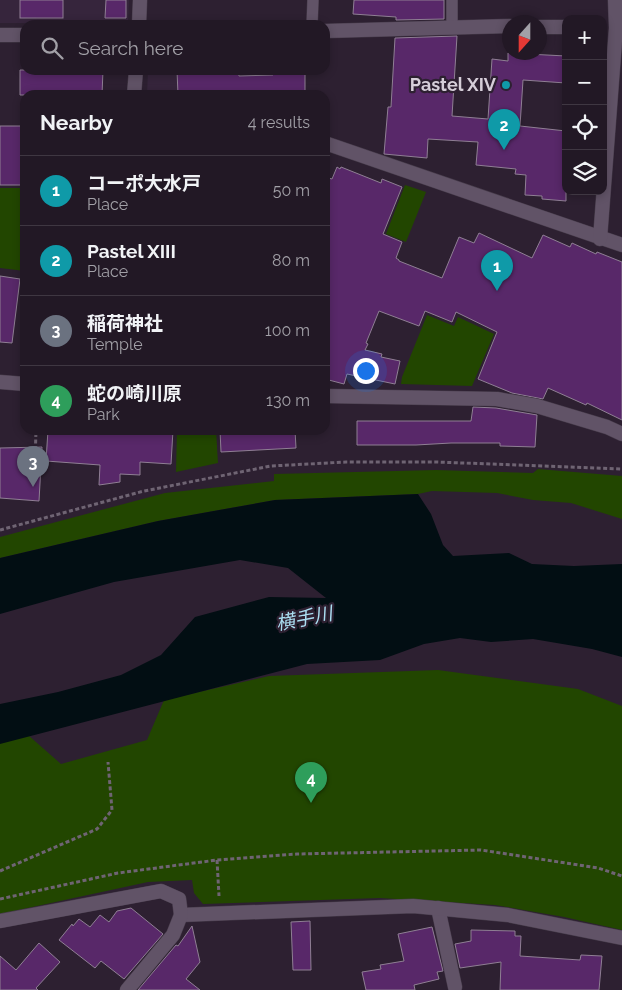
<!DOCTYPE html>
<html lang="en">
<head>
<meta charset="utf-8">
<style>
	:root { --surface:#221825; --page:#2e2532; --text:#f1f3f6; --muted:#a2a0a7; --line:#3f3742; --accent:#f19ab2 }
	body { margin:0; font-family:Raleway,"Noto Sans JP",sans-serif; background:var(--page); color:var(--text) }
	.controls { position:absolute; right:15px; top:15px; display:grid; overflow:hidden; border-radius:10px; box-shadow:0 2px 8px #0003 }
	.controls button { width:45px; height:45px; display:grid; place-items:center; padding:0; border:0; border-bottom:1px solid var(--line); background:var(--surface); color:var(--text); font:25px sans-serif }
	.compass { position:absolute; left:502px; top:15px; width:45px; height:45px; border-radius:50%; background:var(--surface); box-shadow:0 2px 8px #0003; rotate:201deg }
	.you { position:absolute; left:365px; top:370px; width:18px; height:18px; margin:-12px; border:4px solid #fff; border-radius:50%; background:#1a73e8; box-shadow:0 0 0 8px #1a73e833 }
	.badge { display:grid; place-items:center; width:32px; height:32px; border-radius:50%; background:var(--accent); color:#fff; font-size:16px; font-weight:700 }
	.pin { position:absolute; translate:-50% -41px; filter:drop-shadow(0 1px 2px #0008) }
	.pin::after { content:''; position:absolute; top:26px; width:18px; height:15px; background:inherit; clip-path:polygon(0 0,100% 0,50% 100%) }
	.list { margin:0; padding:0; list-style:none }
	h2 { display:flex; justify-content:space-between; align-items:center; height:65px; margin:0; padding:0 20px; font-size:21px }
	h2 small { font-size:16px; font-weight:400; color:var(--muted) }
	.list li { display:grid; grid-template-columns:32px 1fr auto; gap:15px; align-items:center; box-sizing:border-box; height:70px; padding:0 20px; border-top:1px solid var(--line) }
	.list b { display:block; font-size:19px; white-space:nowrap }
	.list p { margin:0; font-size:16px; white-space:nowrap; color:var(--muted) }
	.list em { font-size:16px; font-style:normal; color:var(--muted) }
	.icon { flex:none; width:28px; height:28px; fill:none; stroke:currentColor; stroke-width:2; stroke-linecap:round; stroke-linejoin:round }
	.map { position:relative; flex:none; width:622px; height:990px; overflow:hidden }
	.search { position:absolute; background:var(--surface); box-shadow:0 2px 8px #0003; left:20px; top:20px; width:310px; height:55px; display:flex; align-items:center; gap:12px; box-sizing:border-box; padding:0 18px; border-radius:15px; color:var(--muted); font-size:19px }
	.panel { position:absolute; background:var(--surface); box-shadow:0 2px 8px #0003; left:20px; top:90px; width:310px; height:345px; border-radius:15px }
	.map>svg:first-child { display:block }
	.built { fill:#36253c }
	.green { fill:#224600 }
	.water { fill:#020e13 }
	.building { fill:#582869; stroke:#8f7f94 }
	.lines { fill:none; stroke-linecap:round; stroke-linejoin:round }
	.service-casing { stroke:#473c4b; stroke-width:12 }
	.minor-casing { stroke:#473c4b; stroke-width:15 }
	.path { stroke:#6f6473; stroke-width:3; stroke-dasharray:4 2.5; stroke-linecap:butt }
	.service { stroke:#615367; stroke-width:11 }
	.minor { stroke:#615367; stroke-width:14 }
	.culture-dot { fill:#0f9aa8; stroke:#2d2031; stroke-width:2 }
	.labels { text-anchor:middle; stroke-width:4.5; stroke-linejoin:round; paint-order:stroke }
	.poi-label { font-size:18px; font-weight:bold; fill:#d6ced9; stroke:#2d2031; text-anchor:end }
	.water-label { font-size:19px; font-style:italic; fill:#abdef2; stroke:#2d2031 }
</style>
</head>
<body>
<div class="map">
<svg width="622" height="990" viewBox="0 0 622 990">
	<rect width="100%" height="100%" fill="#2d2031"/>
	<g class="built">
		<path d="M0,0H129L128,23H0Z"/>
		<path d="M148,70H306L304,95H147Z"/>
	</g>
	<g class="green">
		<path d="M25,123V271L0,268V188H23V124Z"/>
		<path d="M405,185L426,192L406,242L386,234Z"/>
		<path d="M427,315L454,326L458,317L494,334L472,386L401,384L402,377Z"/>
		<path d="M177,430H216L218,463L176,472Z"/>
		<path d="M538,469L622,476V519L571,503L533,500L497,493L432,491L418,494L275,500L158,521L0,558V537L165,493L274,481V474L436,470L533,473Z"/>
		<path d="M438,670L578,689L622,706V930L564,917L495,905L380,898L203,904L194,893L192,880L148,882L0,914V743L28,735L61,764L147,740L164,700L269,676Z"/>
	</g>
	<path class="water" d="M418,494L431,514L443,545L453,556L509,553L532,564L574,566L622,564V657L592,649L533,639L491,642L460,638L424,644L380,660L307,664L0,744V704L58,692L121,675L161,655L195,617L269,597L326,598L288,568L240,560L114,582L0,614V558L158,521L275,500Z"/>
	<g class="building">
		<rect x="20" y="0" width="43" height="18"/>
		<path d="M106,0H126V18H105Z"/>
		<path d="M354,0H444V19L396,20V17L353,14Z"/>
		<path d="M457,36L452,116L488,119L492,59L508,61V53L566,56V83L523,80L520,126L566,131V201L542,199V196L525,195L526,175L515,174L516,169L476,165L478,142L428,139L427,158L384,154L388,107H391L395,38Z"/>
		<path d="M20,70H103L102,95H20Z"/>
		<path d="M177,70H238L239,76L273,75V70H305V95H178Z"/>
		<rect x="0" y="126" width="21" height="59"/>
		<path d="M337,167L340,169L341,167L381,183L382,179L402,187L383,234L402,242L396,258L399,260V261L442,278L459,237L474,243L479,233L532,258L543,235L570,247L572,243L596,254L597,252L622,262V420L587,403L586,405L548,388L543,399L512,393L478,379L497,332L456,312L452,322L425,311L419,326L379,311L366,343L368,344L365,350L382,354L381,357L400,361L395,384L347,374L344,384L325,379V177L332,179Z"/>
		<path d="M0,276L20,279L12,343L0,342Z"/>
		<path d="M473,407L496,408L537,415L535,447L500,446V443H451L416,445H357V421H471Z"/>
		<path d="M48,430H173L171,464L140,462V475L120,474V482L99,485L100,465L46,461Z"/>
		<path d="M220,430H295L296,448L221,452Z"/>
		<path d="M42,447L39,501L0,498V448Z"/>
		<path d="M131,908L163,934L124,979L101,961L95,968L59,940L72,924L73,926L79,919L90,927L100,915L109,922L117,911Z"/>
		<path d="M310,921L311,970H293L291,922Z"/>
		<path d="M192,926L200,962L186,979L200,990H138L176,945L178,946Z"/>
		<path d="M432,927L443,971L437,972L439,979L414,985L415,990H366L362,972L381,969L380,965L404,961L398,934Z"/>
		<path d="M471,930L515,931V936H521L520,956L580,960L581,955L602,956L599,990H500L501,962L460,968L455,944L471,941Z"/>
		<path d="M39,943L60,962L36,988L38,990H0V956L16,970Z"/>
	</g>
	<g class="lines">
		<defs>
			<g id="service">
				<path d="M452,0V27"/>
				<path d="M312,25L313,0"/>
			</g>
			<g id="minor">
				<path d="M139,25L140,0"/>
				<path d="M540,27H566"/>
				<path d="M325,31L510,26"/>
				<path d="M0,35H25"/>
				<path d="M134,95L136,70"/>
				<path d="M325,143L622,245"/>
				<path d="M600,239L616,28L615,0"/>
				<path d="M0,382L25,384"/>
				<path d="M325,396L497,399L537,406L607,427L622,434"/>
				<path d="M438,908L455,987"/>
				<path d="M181,915L413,906L508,915L622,938"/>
				<path d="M0,921L161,891L179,899L181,915L173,935L127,990"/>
			</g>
		</defs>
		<use href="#service" class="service-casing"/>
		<use href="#minor" class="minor-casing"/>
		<g class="path">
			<path d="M35,463L36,430"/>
			<path d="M0,530L144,491L271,466L346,462H437L622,469"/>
			<path d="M217,860L219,896"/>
			<path d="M0,871L97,829L112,810L108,762"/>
			<path d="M0,899L118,873L217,860L297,854L481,850L598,868L622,876"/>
		</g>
		<use href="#service" class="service"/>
		<use href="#minor" class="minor"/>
	</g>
	<circle class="culture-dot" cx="506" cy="85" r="5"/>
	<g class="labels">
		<g class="poi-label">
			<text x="496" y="91">Pastel XIV</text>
		</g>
		<g class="water-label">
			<text transform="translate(304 618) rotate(-11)" y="7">横手川</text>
		</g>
	</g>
</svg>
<div class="controls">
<button>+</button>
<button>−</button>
<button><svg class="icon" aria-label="locate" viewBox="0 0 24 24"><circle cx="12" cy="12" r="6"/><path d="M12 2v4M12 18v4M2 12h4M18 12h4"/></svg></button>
<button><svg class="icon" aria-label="layers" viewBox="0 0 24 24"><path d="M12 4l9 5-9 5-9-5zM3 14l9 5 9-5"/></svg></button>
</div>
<svg class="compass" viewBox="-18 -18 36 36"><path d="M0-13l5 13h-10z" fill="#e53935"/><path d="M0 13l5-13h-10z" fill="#a2a0a7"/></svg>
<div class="you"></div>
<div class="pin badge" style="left:497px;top:291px;background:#0f9aa8">1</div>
<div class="pin badge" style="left:504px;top:150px;background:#0f9aa8">2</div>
<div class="pin badge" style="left:33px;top:487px;background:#6b7280">3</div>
<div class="pin badge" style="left:311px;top:803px;background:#2e9e5b">4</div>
<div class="search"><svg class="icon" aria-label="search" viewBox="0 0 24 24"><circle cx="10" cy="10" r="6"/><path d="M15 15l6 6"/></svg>Search here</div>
<section class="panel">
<h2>Nearby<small>4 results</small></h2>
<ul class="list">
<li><span class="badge" style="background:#0f9aa8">1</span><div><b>コーポ大水戸</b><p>Place</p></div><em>50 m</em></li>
<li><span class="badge" style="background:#0f9aa8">2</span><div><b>Pastel XIII</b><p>Place</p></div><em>80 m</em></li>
<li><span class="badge" style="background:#6b7280">3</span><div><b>稲荷神社</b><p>Temple</p></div><em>100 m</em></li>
<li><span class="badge" style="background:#2e9e5b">4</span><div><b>蛇の崎川原</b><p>Park</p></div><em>130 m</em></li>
</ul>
</section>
</div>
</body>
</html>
